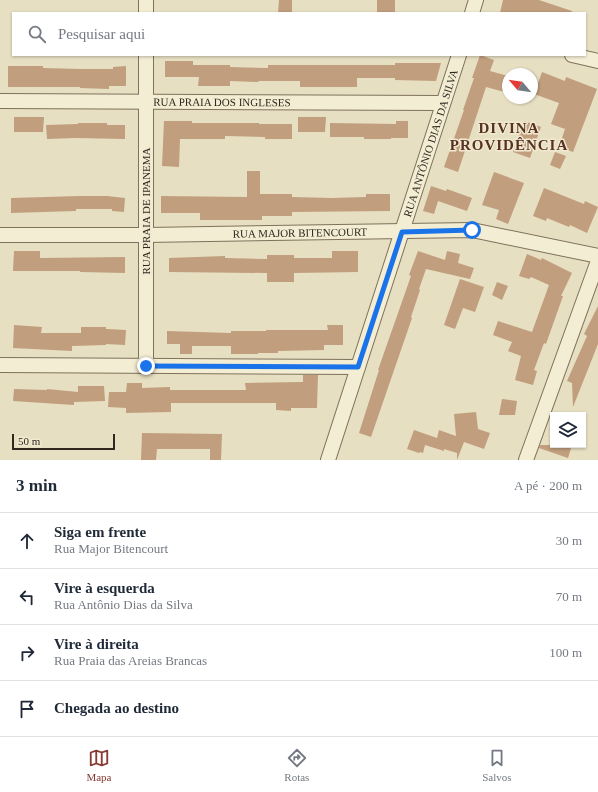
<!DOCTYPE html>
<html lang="pt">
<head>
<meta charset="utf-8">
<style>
	:root { --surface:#fff; --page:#f2f2f3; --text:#1f2937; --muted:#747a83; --line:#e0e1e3; --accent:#863a33 }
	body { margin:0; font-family:Georgia,serif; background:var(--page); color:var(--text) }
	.controls { position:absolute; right:12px; bottom:12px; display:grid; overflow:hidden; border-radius:0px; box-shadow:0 1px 3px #0004 }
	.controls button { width:36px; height:36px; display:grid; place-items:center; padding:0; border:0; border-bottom:1px solid var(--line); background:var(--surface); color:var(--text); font:20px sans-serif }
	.compass { position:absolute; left:502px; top:68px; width:36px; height:36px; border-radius:50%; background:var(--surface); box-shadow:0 1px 3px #0004; rotate:299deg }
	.scale { position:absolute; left:12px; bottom:10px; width:103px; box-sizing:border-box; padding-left:4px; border:2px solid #30281e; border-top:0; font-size:11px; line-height:14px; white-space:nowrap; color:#30281e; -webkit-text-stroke:3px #f0e9d0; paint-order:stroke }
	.stop { position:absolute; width:12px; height:12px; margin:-9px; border:3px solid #1a73e8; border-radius:50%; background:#fff }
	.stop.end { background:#1a73e8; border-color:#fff; box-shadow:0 1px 4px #0008 }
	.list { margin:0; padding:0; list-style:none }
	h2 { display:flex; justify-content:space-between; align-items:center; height:52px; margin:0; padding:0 16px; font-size:17px }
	h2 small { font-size:13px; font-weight:400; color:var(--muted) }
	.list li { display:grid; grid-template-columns:26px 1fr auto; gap:12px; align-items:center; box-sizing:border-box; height:56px; padding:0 16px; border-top:1px solid var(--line) }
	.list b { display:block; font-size:15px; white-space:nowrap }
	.list p { margin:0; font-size:13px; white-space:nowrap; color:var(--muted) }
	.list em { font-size:13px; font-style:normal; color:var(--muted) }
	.icon { flex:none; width:22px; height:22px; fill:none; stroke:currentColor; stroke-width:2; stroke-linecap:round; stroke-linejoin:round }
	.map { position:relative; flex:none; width:598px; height:460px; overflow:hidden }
	.search { position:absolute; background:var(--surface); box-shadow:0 1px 3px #0004; left:12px; right:12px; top:12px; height:44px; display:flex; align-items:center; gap:10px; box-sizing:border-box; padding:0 14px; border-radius:0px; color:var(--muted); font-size:15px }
	.sheet { height:276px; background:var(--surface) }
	nav { display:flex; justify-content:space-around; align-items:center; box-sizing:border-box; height:56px; border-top:1px solid var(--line); background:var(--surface); font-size:11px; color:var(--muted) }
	nav a { display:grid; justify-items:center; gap:2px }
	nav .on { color:var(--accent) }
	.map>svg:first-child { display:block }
	.building { fill:#c19e7d }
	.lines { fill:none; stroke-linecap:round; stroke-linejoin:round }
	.street-casing { stroke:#7f715c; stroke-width:16 }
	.street { stroke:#f3edd4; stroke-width:14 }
	.route { stroke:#1a73e8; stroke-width:5 }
	.labels { text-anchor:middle; stroke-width:3; stroke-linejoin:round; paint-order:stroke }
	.street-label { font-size:11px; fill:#30281e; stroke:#f0e9d0 }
	.district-label { font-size:15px; font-weight:bold; letter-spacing:1px; fill:#573223; stroke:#f0e9d0 }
</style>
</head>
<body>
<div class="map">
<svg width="598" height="460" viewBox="0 0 598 460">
	<rect width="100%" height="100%" fill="#e7dfc2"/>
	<g class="building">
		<path d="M279,0H292V13H278Z"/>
		<rect x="377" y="0" width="18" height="12"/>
		<path d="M503,0H539L572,11V13H500Z"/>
		<path d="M480,55L494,60L490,71L508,76V93L486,87L458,172L444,167L464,110H463L474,78H472Z"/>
		<path d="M165,61H193V65H230V67L268,68V65H395V63H441L436,81L395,80V78H357V87H300V81H259L258,82L230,81V86H198L199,77H165Z"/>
		<path d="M8,66H43V68L81,69H113V67L126,66V86H109V89L80,88V87H8Z"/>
		<path d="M542,72L565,81L566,77L597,89L573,152L559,147L565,129L551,124L559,103L534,94Z"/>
		<path d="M14,117H44L43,132H14Z"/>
		<path d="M298,117H326L325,132H298Z"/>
		<path d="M164,121H192V123H259V124H292V139H265V137L225,136V139H180L179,167L162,166Z"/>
		<path d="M396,121H408V138H391V139H364V137H330V123L396,124Z"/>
		<path d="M524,121L541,127L530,158L513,152Z"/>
		<path d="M78,123H107V125H125V139L75,138L47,139L46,125L78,124Z"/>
		<path d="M555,152L566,156L560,169L550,165Z"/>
		<path d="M247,171H260V194H292V197L332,198L366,197V194H390V211L292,212V216H262V220H200V213H161V196L247,197Z"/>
		<path d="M494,172L524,183L508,224L496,219L499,210L482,205Z"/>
		<path d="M431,186L446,191L447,189L472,198L467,211L438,201L434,214L423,211Z"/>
		<path d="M544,188L584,204L585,201L598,207L587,233L570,225L569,227L547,218L546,221L533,216Z"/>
		<path d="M80,196H107L125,198L124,212L112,211V209H76V211L11,213V198Z"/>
		<path d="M14,251H40V258L125,257V273L80,272V271H13Z"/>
		<path d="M332,251H358V272L294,273V282H267V273L169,272V258L225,256V258L267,259V255H294V258H332Z"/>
		<path d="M418,251L445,260L447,251L460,254L458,263L474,268L470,279L426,269L419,289L420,290L411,317L412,318L371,437L359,433L379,370H378L411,276L409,275Z"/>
		<path d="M527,254L541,260L542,258L572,273L561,296H563L546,344L544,343L534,370L537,371L533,385L515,380L521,356L508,351L512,342L493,335L498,321L532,332L549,285L531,277L529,279L519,276Z"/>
		<path d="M460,279L484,287L475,312L463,308L455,329L444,325Z"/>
		<path d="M497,282L508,286L502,300L492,295Z"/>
		<path d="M598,306V344L573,407L572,383L567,381L587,336L584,334Z"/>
		<path d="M14,325L42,327L41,333H81V327H106V329L126,330L125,345L106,344V345L72,346V351L13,348Z"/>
		<path d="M327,325H343V345H324V350L278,351V353H258V354H231V346H192V354H180V344H167V331L231,333V331H266V330H328Z"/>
		<path d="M303,375H318L317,408H291V411L276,410V403H171V412L126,413V408L108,407L109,392H126L127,383H142V388L170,387V390H246L245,383L303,382Z"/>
		<path d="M78,386H104L105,401L74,402V405L13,401L14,389L47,390V389L78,392Z"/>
		<path d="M502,399L517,401L515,415H499Z"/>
		<path d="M476,412L478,429L490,433L484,449L464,442L457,460V453L444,449V451L425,445L423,453L420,452L419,453L407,449L414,430L437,438L439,430L456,436L454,414Z"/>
		<path d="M142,433L222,434L221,460H210V449H157L156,460H141Z"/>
		<path d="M540,445H572L568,458L539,448Z"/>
	</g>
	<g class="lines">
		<defs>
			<g id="street">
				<path d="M146,13V0"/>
				<path d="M472,13L476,0"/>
				<path d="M146,55V366"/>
				<path d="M572,55L598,61"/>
				<path id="s1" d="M0,101L443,103"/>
				<path id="s2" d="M0,235H146L472,230L598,256"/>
				<path d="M0,365L358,367"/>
				<path id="s3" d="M328,460L459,55"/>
				<path d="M526,460L598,261"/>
			</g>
		</defs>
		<use href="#street" class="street-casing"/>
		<use href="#street" class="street"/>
	</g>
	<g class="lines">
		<path class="route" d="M146,366L358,367L402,232L472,230"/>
	</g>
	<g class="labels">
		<g class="street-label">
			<text dy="4" stroke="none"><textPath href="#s1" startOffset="222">RUA PRAIA DOS INGLESES</textPath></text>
			<text dy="4" stroke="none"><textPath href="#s3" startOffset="333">RUA ANTÔNIO DIAS DA SILVA</textPath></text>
			<text transform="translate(146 211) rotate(-90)" y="4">RUA PRAIA DE IPANEMA</text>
			<text dy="4" stroke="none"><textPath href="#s2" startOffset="300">RUA MAJOR BITENCOURT</textPath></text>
		</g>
		<g class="district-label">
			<text x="509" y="133">DIVINA<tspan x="509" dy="17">PROVIDÊNCIA</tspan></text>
		</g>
	</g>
</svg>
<div class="controls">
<button><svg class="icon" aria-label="layers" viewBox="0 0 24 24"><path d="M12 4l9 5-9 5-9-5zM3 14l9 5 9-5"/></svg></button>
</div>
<svg class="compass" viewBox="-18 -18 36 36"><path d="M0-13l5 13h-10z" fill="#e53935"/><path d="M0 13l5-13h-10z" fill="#747a83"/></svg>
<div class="scale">50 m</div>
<div class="stop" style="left:472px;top:230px"></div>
<div class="stop end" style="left:146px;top:366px"></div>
<div class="search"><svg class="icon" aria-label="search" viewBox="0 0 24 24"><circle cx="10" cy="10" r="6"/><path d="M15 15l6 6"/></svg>Pesquisar aqui</div>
</div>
<section class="sheet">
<h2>3 min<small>A pé · 200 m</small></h2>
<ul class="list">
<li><svg class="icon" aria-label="ahead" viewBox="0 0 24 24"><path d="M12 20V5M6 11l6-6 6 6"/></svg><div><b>Siga em frente</b><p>Rua Major Bitencourt</p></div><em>30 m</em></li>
<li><svg class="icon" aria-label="left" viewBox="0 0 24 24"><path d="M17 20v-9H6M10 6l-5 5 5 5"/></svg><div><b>Vire à esquerda</b><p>Rua Antônio Dias da Silva</p></div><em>70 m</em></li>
<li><svg class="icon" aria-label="right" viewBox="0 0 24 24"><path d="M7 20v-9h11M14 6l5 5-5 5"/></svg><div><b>Vire à direita</b><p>Rua Praia das Areias Brancas</p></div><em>100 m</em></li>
<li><svg class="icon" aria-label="arrive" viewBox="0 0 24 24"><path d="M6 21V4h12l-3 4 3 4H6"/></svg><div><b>Chegada ao destino</b></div></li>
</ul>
</section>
<nav>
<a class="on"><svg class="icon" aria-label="map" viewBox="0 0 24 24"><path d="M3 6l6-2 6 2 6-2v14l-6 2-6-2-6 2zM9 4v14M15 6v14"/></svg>Mapa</a>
<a><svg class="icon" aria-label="directions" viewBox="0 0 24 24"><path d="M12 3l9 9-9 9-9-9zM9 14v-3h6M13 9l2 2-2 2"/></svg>Rotas</a>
<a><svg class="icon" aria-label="saved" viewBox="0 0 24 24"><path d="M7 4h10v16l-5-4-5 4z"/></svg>Salvos</a>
</nav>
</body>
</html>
